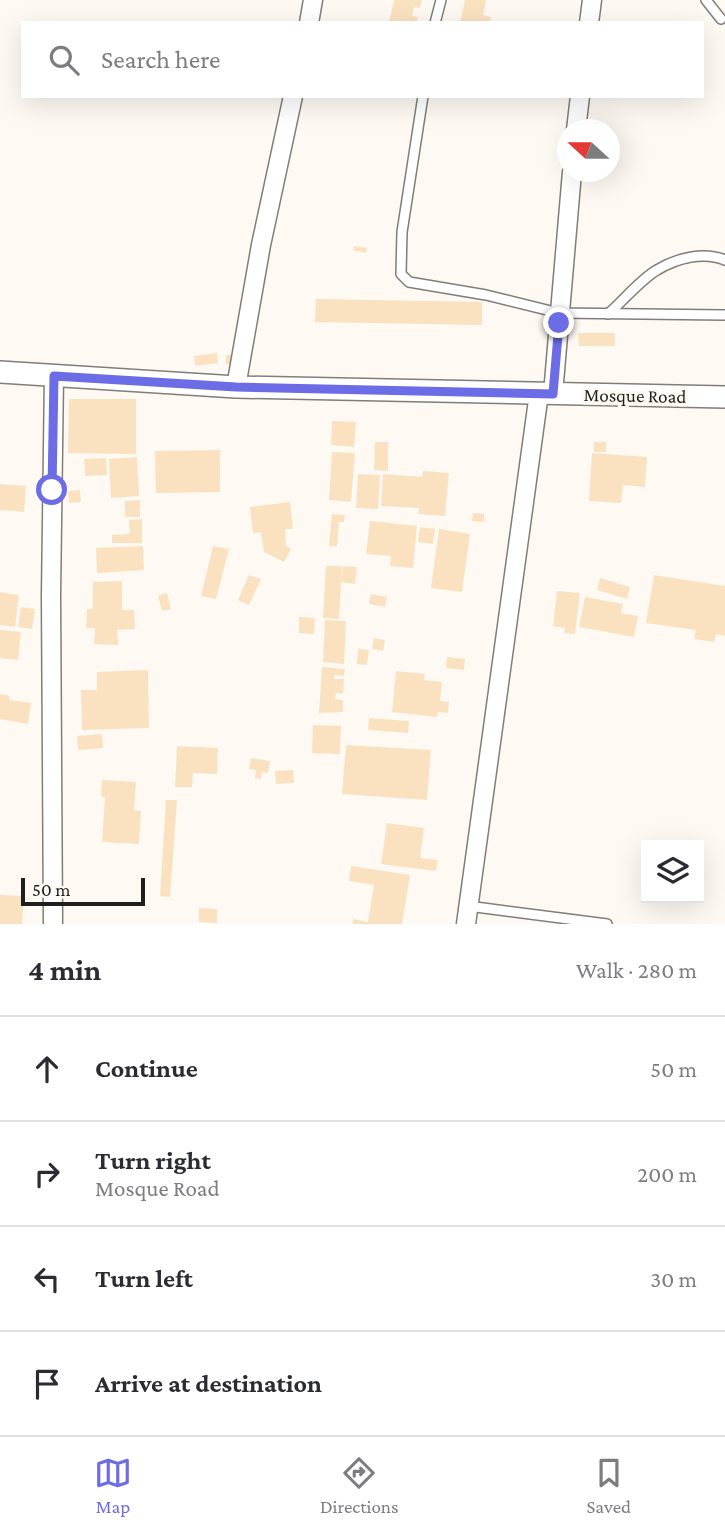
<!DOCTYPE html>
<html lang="en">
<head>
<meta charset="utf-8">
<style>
	:root { --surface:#fff; --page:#f7f7f7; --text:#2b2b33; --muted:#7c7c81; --line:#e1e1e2; --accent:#6c6ce6 }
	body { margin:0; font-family:"Crimson Pro",serif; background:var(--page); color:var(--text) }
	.controls { position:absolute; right:21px; bottom:21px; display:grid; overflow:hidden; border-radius:0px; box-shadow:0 7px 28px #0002 }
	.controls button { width:63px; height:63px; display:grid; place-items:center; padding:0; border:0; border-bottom:2px solid var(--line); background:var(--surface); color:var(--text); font:35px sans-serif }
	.compass { position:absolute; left:557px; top:119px; width:63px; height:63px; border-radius:50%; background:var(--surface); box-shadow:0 7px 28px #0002; rotate:291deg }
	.scale { position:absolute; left:21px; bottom:18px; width:124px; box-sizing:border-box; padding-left:7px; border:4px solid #1f1e1c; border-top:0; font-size:19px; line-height:24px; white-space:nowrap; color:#1f1e1c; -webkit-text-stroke:5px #fef9f3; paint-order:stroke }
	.stop { position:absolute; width:21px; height:21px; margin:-16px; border:5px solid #6c6ce6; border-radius:50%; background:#fff }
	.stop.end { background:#6c6ce6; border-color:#fff; box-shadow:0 2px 7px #0008 }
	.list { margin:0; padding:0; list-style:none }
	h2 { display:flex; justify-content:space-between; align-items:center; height:91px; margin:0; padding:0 28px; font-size:30px }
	h2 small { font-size:23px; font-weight:400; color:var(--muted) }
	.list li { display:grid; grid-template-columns:46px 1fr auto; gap:21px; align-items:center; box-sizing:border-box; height:105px; padding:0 28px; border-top:2px solid var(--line) }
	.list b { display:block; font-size:26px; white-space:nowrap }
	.list p { margin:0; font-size:23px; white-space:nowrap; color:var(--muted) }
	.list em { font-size:23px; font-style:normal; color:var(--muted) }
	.icon { flex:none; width:38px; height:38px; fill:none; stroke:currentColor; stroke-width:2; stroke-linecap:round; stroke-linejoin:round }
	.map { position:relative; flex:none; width:725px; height:924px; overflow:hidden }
	.search { position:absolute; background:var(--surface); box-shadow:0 7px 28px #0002; left:21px; right:21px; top:21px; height:77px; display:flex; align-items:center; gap:18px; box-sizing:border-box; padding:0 24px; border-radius:0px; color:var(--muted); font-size:26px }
	.sheet { height:511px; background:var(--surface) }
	nav { display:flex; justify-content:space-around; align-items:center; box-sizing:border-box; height:98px; border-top:2px solid var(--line); background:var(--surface); font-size:19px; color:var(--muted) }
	nav a { display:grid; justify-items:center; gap:4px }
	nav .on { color:var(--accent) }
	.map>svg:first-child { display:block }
	.building { fill:#fae2c1 }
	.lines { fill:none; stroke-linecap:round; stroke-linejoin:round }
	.service-casing { stroke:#817d78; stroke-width:12 }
	.minor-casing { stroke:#817d78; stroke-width:21 }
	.tertiary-casing { stroke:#817d78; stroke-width:24 }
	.service { stroke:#fff; stroke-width:9 }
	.minor { stroke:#fff; stroke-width:18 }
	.tertiary { stroke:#fff; stroke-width:21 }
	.route { stroke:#6c6ce6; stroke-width:9 }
	.labels { text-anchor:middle; stroke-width:7; stroke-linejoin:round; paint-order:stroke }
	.street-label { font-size:19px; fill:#1f1e1c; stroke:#fef9f3 }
</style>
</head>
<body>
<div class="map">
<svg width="725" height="924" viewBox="0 0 725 924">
	<rect width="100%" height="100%" fill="#fef9f3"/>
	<g class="building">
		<path d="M394,0H422L420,8L414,7L412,16L418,17L417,23H389Z"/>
		<path d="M465,0H486L483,15L491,17L489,23H460Z"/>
		<path d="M354,246L367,248L366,253L353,250Z"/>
		<path d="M316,299L482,302V325L315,322Z"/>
		<path d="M578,333H615V346H579Z"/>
		<path d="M217,353L218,363L195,366L194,356Z"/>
		<rect x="226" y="355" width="8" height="9"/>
		<path d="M69,399H136V454L68,453Z"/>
		<path d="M332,421L356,422L354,447L331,445Z"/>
		<path d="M375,442H388V471L374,470Z"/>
		<rect x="594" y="442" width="12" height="10"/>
		<path d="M220,450V492L156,493L155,451Z"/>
		<path d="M332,452L355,453L351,502L329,500Z"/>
		<path d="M592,453L647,457L645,487L623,485L621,503L589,501Z"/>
		<path d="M137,457L139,496L111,498L109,459Z"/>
		<path d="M106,458L107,475L85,476L84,459Z"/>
		<path d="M423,471L449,473L445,516L418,514L419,508L381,506L383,474L422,477Z"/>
		<path d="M358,474L380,475L378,509L356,508Z"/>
		<path d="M0,484L26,486L24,512L0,510Z"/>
		<path d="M80,490L81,502L69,503L68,491Z"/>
		<path d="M140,500V517H125V501Z"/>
		<path d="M290,502L293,529H285L286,545L291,549L284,562L264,552L261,532L253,533L250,507Z"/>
		<path d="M473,513L484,514V522L472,521Z"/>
		<path d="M332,514L345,515L344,522H339L337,546H329Z"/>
		<path d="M142,519V543H112V535L130,534L129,520Z"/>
		<path d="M370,521L417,526L413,568L390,566L391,556L366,554Z"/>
		<path d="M420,527L435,529L433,544L418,542Z"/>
		<path d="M439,529L470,534L462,592L431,588Z"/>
		<path d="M143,546L144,570L97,573L96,548Z"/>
		<path d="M213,546L229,549L216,599L201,596Z"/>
		<path d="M326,566H342L339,619L323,618Z"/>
		<path d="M343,566L357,567L355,584L341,582Z"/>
		<path d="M249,575L261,579L249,605L238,600Z"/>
		<path d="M654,575L725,586V636L716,634L714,642L694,639L696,630L646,623Z"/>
		<path d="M600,578L630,587L627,599L597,590Z"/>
		<path d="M122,581V610H134L135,629L117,630L118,645L94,644L95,628H86L87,609H93V582Z"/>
		<path d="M557,591L580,593L575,634L564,633L565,628L553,626Z"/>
		<path d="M0,592L19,595L15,627L0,625Z"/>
		<path d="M167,593L171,609L162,611L158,596Z"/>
		<path d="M371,594L387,597L385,607L369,604Z"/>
		<path d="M585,597L623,604L621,613L638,616L634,637L579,627Z"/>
		<path d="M21,607L35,609L32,629L18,627Z"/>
		<path d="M299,617L315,618L314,634L299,633Z"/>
		<path d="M325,620L346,621L344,664L323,662Z"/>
		<path d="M0,630L21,632L18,660L0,658Z"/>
		<path d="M374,638L385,640L383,651L372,649Z"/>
		<path d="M358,649L369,650L367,665L357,664Z"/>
		<path d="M447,657L465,659L464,670L446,668Z"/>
		<path d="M322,667L345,669L344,676L334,675V679H344L343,694L336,693L335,699L343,700V712L319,713Z"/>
		<path d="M148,670L149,728L82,730L81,690H97V672Z"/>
		<path d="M396,671L425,674L424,680L442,682L440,701L449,702L448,713L438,712L437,717L392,712Z"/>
		<path d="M0,694L10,696L9,700L31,703L28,724L0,719Z"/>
		<path d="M369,718L409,721L408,733L368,730Z"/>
		<path d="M313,725L341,726L340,754L312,753Z"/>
		<path d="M102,734L103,748L78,750L77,736Z"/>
		<path d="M346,745L431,750L427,800L342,794Z"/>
		<path d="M177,746L218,748L217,774L193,773L192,787H175Z"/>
		<path d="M251,758L270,761L268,773L262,772L261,779L255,778L256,770L249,769Z"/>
		<path d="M293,770L294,783L276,784L275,771Z"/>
		<path d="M102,780L136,782L134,810L141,811L139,844L102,842L105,797H101Z"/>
		<path d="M166,800H177L170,897L160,896Z"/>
		<path d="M387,823L424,828L420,858L438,860L436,871L381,864Z"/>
		<path d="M351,866L410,875L402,924H353V919L368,922L374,885L349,881Z"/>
		<path d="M0,895L24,896L22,924H0Z"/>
		<path d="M199,908L217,909V923L199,922Z"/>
	</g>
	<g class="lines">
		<defs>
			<g id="service">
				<path d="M706,0L721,19"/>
				<path d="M435,23L441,0"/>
				<path d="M423,96L402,232L401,274L409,282L486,295L559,313L725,315"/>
				<path d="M608,314C623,301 641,279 657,270C677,258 704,251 725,260"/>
				<path d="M468,906L607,924"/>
			</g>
			<g id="minor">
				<path d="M309,23L313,0"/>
				<path d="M589,23L592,0"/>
				<path d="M576,130L580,96"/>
				<path d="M236,387L261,245L293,96"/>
				<path d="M553,394L572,172"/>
				<path d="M53,924L51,596L54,375"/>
				<path d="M466,924L539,393"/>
			</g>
			<path id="tertiary" d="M0,372L236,387L725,397"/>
		</defs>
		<use href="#service" class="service-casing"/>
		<use href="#minor" class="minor-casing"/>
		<use href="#tertiary" class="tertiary-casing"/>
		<use href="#service" class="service"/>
		<use href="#minor" class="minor"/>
		<use href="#tertiary" class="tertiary"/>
	</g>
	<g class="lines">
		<path class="route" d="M52,490L54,376L236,387L553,394L559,323"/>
	</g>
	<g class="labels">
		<g class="street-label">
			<text transform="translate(635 395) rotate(1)" y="7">Mosque Road</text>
		</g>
	</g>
</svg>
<div class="controls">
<button><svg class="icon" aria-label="layers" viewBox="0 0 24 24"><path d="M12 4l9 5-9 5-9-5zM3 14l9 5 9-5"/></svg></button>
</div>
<svg class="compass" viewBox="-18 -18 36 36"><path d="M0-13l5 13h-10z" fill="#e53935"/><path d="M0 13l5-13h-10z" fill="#7c7c81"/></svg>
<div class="scale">50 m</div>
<div class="stop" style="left:52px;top:490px"></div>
<div class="stop end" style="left:559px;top:323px"></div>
<div class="search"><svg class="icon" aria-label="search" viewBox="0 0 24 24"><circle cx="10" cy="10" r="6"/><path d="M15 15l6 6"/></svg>Search here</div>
</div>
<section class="sheet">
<h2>4 min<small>Walk · 280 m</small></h2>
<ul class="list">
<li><svg class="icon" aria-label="ahead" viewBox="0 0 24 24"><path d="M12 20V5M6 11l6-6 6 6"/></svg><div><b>Continue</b></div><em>50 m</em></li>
<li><svg class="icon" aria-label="right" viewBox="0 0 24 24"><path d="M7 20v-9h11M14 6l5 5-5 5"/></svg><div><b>Turn right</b><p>Mosque Road</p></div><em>200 m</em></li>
<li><svg class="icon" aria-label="left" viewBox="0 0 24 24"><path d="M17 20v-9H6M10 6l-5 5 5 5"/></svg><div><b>Turn left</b></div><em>30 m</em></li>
<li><svg class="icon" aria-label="arrive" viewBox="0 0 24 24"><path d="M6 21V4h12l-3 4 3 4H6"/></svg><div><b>Arrive at destination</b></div></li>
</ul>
</section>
<nav>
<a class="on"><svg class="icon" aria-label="map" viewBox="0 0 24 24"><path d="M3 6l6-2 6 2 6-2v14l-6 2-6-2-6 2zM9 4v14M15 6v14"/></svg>Map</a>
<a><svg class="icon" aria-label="directions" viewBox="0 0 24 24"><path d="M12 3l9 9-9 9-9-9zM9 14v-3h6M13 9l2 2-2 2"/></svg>Directions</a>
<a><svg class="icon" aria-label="saved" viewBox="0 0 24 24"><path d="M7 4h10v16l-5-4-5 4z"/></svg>Saved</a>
</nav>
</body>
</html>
